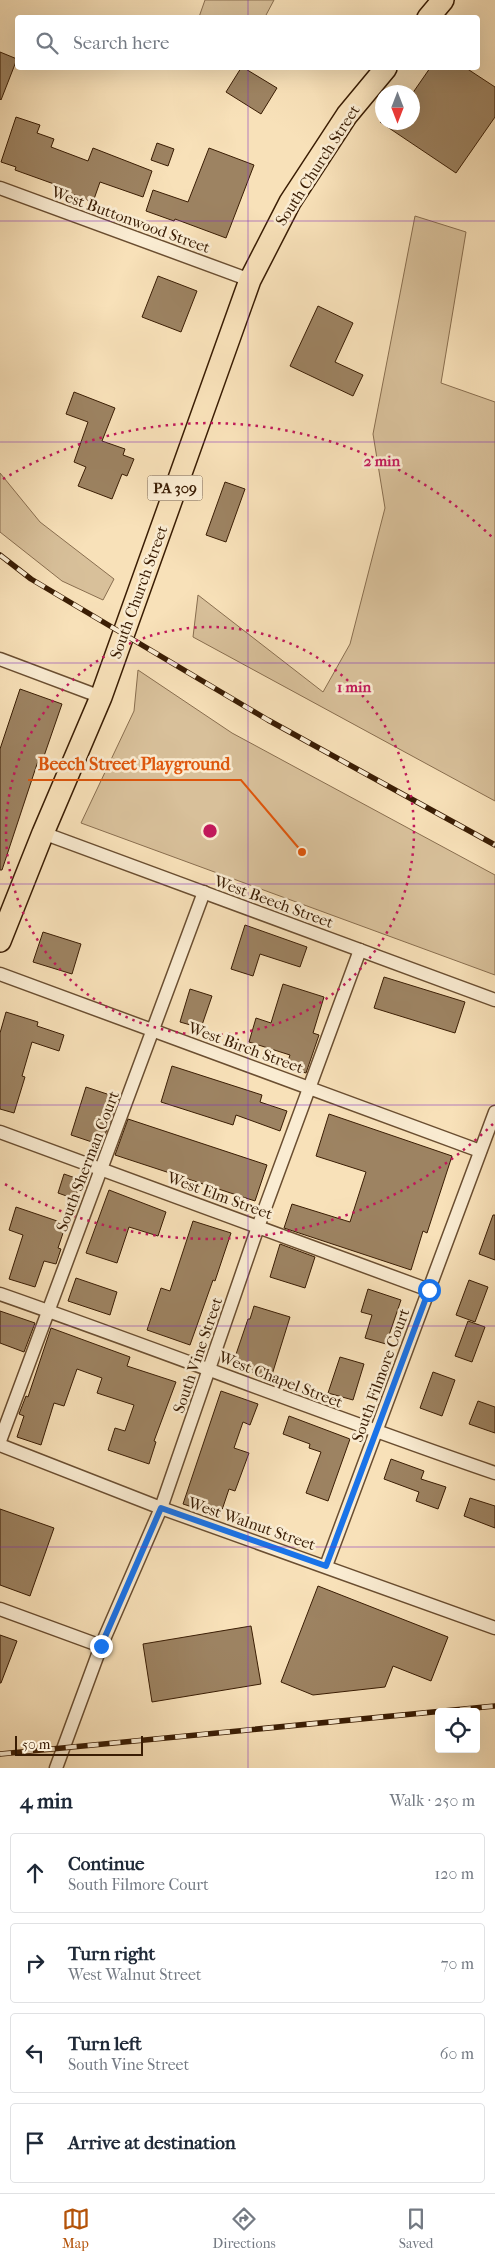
<!DOCTYPE html>
<html lang="en">
<head>
<meta charset="utf-8">
<style>
	:root { --surface:#fff; --page:#f6f6f7; --text:#1f2937; --muted:#747a83; --line:#e0e1e3; --accent:#b45309 }
	body { margin:0; font-family:"IM FELL French Canon",serif; background:var(--page); color:var(--text) }
	.controls { position:absolute; right:15px; bottom:15px; display:grid; overflow:hidden; border-radius:5px; box-shadow:0 5px 20px #0002 }
	.controls button { width:45px; height:45px; display:grid; place-items:center; padding:0; border:0; border-bottom:1px solid var(--line); background:var(--surface); color:var(--text); font:25px sans-serif }
	.compass { position:absolute; left:375px; top:85px; width:45px; height:45px; border-radius:50%; background:var(--surface); box-shadow:0 5px 20px #0002; rotate:180deg }
	.scale { position:absolute; left:15px; bottom:12px; width:128px; box-sizing:border-box; padding-left:5px; border:2px solid #3a1d04; border-top:0; font-size:14px; line-height:18px; white-space:nowrap; color:#3a1d04; -webkit-text-stroke:4px #faecd2; paint-order:stroke }
	.stop { position:absolute; width:15px; height:15px; margin:-11px; border:4px solid #1a73e8; border-radius:50%; background:#fff }
	.stop.end { background:#1a73e8; border-color:#fff; box-shadow:0 1px 5px #0008 }
	.list { margin:0; padding:0; list-style:none }
	h2 { display:flex; justify-content:space-between; align-items:center; height:65px; margin:0; padding:0 20px; font-size:21px }
	h2 small { font-size:16px; font-weight:400; color:var(--muted) }
	.list li { display:grid; grid-template-columns:32px 1fr auto; gap:15px; align-items:center; box-sizing:border-box; height:80px; margin:0 10px 10px; padding:0 10px; border:1px solid var(--line); border-radius:5px }
	.list b { display:block; font-size:19px; white-space:nowrap }
	.list p { margin:0; font-size:16px; white-space:nowrap; color:var(--muted) }
	.list em { font-size:16px; font-style:normal; color:var(--muted) }
	.icon { flex:none; width:28px; height:28px; fill:none; stroke:currentColor; stroke-width:2; stroke-linecap:round; stroke-linejoin:round }
	.map { position:relative; flex:none; width:495px; height:1768px; overflow:hidden }
	.search { position:absolute; background:var(--surface); box-shadow:0 5px 20px #0002; left:15px; right:15px; top:15px; height:55px; display:flex; align-items:center; gap:12px; box-sizing:border-box; padding:0 18px; border-radius:5px; color:var(--muted); font-size:19px }
	.sheet { height:425px; background:var(--surface) }
	nav { display:flex; justify-content:space-around; align-items:center; box-sizing:border-box; height:70px; border-top:1px solid var(--line); background:var(--surface); font-size:14px; color:var(--muted) }
	nav a { display:grid; justify-items:center; gap:2px }
	nav .on { color:var(--accent) }
	.map>svg:first-child { display:block }
	.green { fill:#d8c09a; stroke:#896e4f }
	.building { fill:#9d8362; stroke:#3a1d04 }
	.lines { fill:none; stroke-linecap:round; stroke-linejoin:round }
	.minor-casing { stroke:#6a4e31; stroke-width:15 }
	.trunk-casing { stroke:#3a1d04; stroke-width:24 }
	.minor { stroke:#faecd2; stroke-width:12 }
	.trunk { stroke:#f8e1b9; stroke-width:21 }
	.rail-casing { stroke:#3a1d04; stroke-width:5.5 }
	.rail { stroke:#faecd2; stroke-width:4; stroke-dasharray:11; stroke-linecap:butt }
	.route { stroke:#1a73e8; stroke-width:6 }
	.grid { fill:none; stroke:#7b2cbf; stroke-width:1; stroke-opacity:0.55 }
	.ring { fill:none; stroke:#c2185b; stroke-width:2.5; stroke-dasharray:2.5 5 }
	.labels { text-anchor:middle; stroke-width:5; stroke-linejoin:round; paint-order:stroke }
	.shield { fill:#faecd2; stroke:#745b42; stroke-width:1 }
	.shield-label { font-size:15px; font-weight:bold; fill:#3a1d04 }
	.street-label { font-size:16px; fill:#3a1d04; stroke:#faecd2 }
	.centre { fill:#c2185b; stroke:#faecd2; stroke-width:2.5 }
	.ring-label { font-size:15px; text-anchor:middle; font-weight:bold; fill:#c2185b; stroke:#faecd2; stroke-width:5; stroke-linejoin:round; paint-order:stroke }
	.leader { fill:none; stroke:#df560c; stroke-width:2 }
	.callout-dot { fill:#df560c; stroke:#faecd2; stroke-width:2 }
	.callout-label { font-size:18px; text-anchor:middle; font-weight:bold; fill:#df560c; stroke:#faecd2; stroke-width:5; stroke-linejoin:round; paint-order:stroke }
</style>
</head>
<body>
<div class="map">
<svg width="495" height="1768" viewBox="0 0 495 1768">
	<rect width="100%" height="100%" fill="#f8e1b9"/>
	<filter id="stains"><feTurbulence type="fractalNoise" baseFrequency=".004" numOctaves="4"/><feColorMatrix values="0 0 0 0 .2 0 0 0 0 .09 0 0 0 0 .02 0 0 0 .5 -.17"/></filter>
	<radialGradient id="worn" r=".72"><stop offset=".6" stop-color="#630" stop-opacity="0"/><stop offset="1" stop-color="#630" stop-opacity=".3"/></radialGradient>
	<g class="green">
		<path d="M205,0H274L265,17H199Z"/>
		<path d="M415,216L466,232L441,383L495,402V801L193,637L198,595L323,692L350,644L385,508L373,434Z"/>
		<path d="M0,473L40,522L114,579L103,600L62,581L0,532Z"/>
		<path d="M138,670L232,733L495,875V975L81,823L134,711Z"/>
	</g>
	<g class="building">
		<path d="M0,52L17,59L1,100L0,99Z"/>
		<path d="M241,68H244L277,88L261,114L226,92Z"/>
		<path d="M430,68H466L495,87V117L456,173L380,122H412V94Z"/>
		<path d="M16,117L40,125L37,133L54,139L51,147L88,161L93,148L152,171L143,197L100,182L93,202L53,187L54,184L15,170L16,167L1,162Z"/>
		<path d="M157,143L174,149L168,166L151,160Z"/>
		<path d="M209,148L254,165L226,238L175,219L174,221L146,211L153,190L188,202Z"/>
		<path d="M158,276L197,291L181,332L142,317Z"/>
		<path d="M318,306L353,323L335,362L363,375L353,396L290,366Z"/>
		<path d="M74,392L115,408L102,441L125,449L123,455L134,459L127,476L122,474L112,499L78,486L86,467L74,462L88,422L66,414Z"/>
		<path d="M225,482L245,489L226,542L206,535Z"/>
		<path d="M20,689L62,704L43,759L39,758L2,870H0V749Z"/>
		<path d="M245,925L307,947L300,967L260,954L253,976L231,969Z"/>
		<path d="M43,932L81,944L72,974L33,962Z"/>
		<path d="M384,977L465,1002L455,1033L374,1008Z"/>
		<path d="M283,984L324,997L313,1033L319,1035L306,1073L286,1067L290,1055L249,1042L256,1018L271,1023Z"/>
		<path d="M190,989L212,996L201,1028L180,1022Z"/>
		<path d="M6,1012L38,1022L37,1026L64,1035L59,1051L32,1042L22,1076L25,1077L14,1113L0,1109V1033Z"/>
		<path d="M172,1066L262,1095L260,1102L287,1111L280,1131L236,1115L233,1125L161,1102Z"/>
		<path d="M86,1087L119,1098L101,1145L71,1135Z"/>
		<path d="M329,1114L452,1156L427,1233L423,1231L411,1270L284,1228L292,1204L350,1222L366,1172L316,1156Z"/>
		<path d="M128,1119L267,1165L255,1201L115,1155Z"/>
		<path d="M64,1174L81,1180L75,1199L58,1193Z"/>
		<path d="M109,1190L166,1212L158,1236L129,1227L117,1263L86,1253Z"/>
		<path d="M16,1207L66,1224L58,1248L61,1249L56,1264L44,1261L35,1287L9,1279L23,1235L9,1230Z"/>
		<path d="M493,1215H495V1260L479,1254Z"/>
		<path d="M193,1221L231,1233L215,1281L213,1280L190,1345L147,1330L161,1288L170,1291Z"/>
		<path d="M280,1244L315,1257L305,1288L270,1277Z"/>
		<path d="M76,1278L117,1292L110,1315L68,1301Z"/>
		<path d="M469,1280L488,1287L475,1322L456,1315Z"/>
		<path d="M368,1289L401,1300L386,1344L365,1338L372,1315L361,1312Z"/>
		<path d="M254,1306L290,1317L271,1378L232,1366L248,1319H250Z"/>
		<path d="M0,1311L35,1323L24,1352L0,1343Z"/>
		<path d="M468,1321L485,1327L472,1362L455,1356Z"/>
		<path d="M51,1328L130,1357L127,1366L176,1382L154,1441L156,1442L149,1464L108,1450L115,1428L125,1431L134,1405L97,1393L102,1378L77,1369L64,1406L54,1403L41,1445L17,1437L24,1416L19,1414L26,1396L28,1397Z"/>
		<path d="M340,1357L364,1364L353,1400L328,1393Z"/>
		<path d="M433,1372L455,1380L442,1416L420,1408Z"/>
		<path d="M221,1391L258,1404L250,1425L243,1422L234,1448L249,1453L235,1491L229,1489L220,1516L183,1504Z"/>
		<path d="M478,1401L495,1407V1433L469,1424Z"/>
		<path d="M289,1416L350,1439L328,1501L306,1493L321,1452L309,1448L310,1444L283,1434Z"/>
		<path d="M391,1459L424,1471L421,1479L446,1487L438,1509L416,1501L419,1492L384,1479Z"/>
		<path d="M470,1498L495,1506V1528L464,1516Z"/>
		<path d="M0,1509L54,1528L30,1596L0,1585Z"/>
		<path d="M318,1586L448,1637L431,1681L393,1666L385,1687L313,1695L281,1682Z"/>
		<path d="M251,1626L261,1684L152,1702L143,1644Z"/>
		<path d="M0,1635L17,1641L1,1683H0Z"/>
	</g>
	<g class="lines">
		<defs>
			<g id="minor">
				<path d="M0,188L250,280"/>
				<path d="M0,659L101,697"/>
				<path d="M43,833L495,1000"/>
				<path d="M0,974L480,1151"/>
				<path d="M0,1132L429,1290"/>
				<path d="M0,1294C166,1352 329,1416 495,1473"/>
				<path d="M0,1441L204,892"/>
				<path d="M0,1445L161,1508L495,1628"/>
				<path d="M326,1566L495,1112"/>
				<path d="M0,1609L101,1646"/>
				<path d="M56,1768L101,1646L161,1508L258,1227L360,950"/>
			</g>
			<g id="trunk">
				<path d="M428,18L443,0"/>
				<path d="M0,941L43,833L101,697L250,280L290,202L347,115L386,68"/>
			</g>
		</defs>
		<use href="#minor" class="minor-casing"/>
		<use href="#trunk" class="trunk-casing"/>
		<use href="#minor" class="minor"/>
		<use href="#trunk" class="trunk"/>
		<defs>
			<g id="rail">
				<path d="M0,555L31,579L268,720L495,845"/>
				<path d="M0,1754L495,1706"/>
			</g>
		</defs>
		<use href="#rail" class="rail-casing"/>
		<use href="#rail" class="rail"/>
	</g>
	<g class="lines">
		<path class="route" d="M101,1646L161,1508L326,1566L429,1290"/>
	</g>
	<path class="grid" d="M248,0V18M248,68V1768M0,221H495M0,442H495M0,663H495M0,884H495M0,1105H495M0,1326H495M0,1547H495"/>
	<g class="ring">
		<circle cx="210" cy="831" r="204"/>
		<path d="M493 1124A408 408 0 0 1 3 1183M3 479A408 408 0 0 1 493 538"/>
	</g>
	<g class="labels">
		<rect class="shield" x="147.5" y="475.5" width="55" height="25" rx="4"/>
		<g class="shield-label">
			<text x="175" y="493">PA 309</text>
		</g>
		<g class="street-label">
			<text transform="translate(317 165) rotate(-57)" y="6">South Church Street</text>
			<text transform="translate(131 219) rotate(20)" y="6">West Buttonwood Street</text>
			<text transform="translate(138 592) rotate(-70)" y="6">South Church Street</text>
			<text transform="translate(274 901) rotate(20)" y="6">West Beech Street</text>
			<text transform="translate(246 1047) rotate(20)" y="6">West Birch Street</text>
			<text transform="translate(87 1161) rotate(-69)" y="6">South Sherman Court</text>
			<text transform="translate(220 1195) rotate(20)" y="6">West Elm Street</text>
			<text transform="translate(197 1355) rotate(-71)" y="6">South Vine Street</text>
			<text transform="translate(380 1375) rotate(-70)" y="6">South Filmore Court</text>
			<text transform="translate(281 1379) rotate(21)" y="6">West Chapel Street</text>
			<text transform="translate(252 1523) rotate(19)" y="6">West Walnut Street</text>
		</g>
	</g>
	<circle cx="210" cy="831" r="8" class="centre"/>
	<g class="ring-label">
		<text x="382" y="466">2 min</text>
		<text x="354" y="692">1 min</text>
	</g>
	<path class="leader" d="M302 852L241 780H28"/>
	<circle class="callout-dot" cx="302" cy="852" r="5"/>
	<g class="callout-label">
		<text x="134" y="770">Beech Street Playground</text>
	</g>
	<rect width="100%" height="100%" filter="url(#stains)"/>
	<rect width="100%" height="100%" fill="url(#worn)"/>
</svg>
<div class="controls">
<button><svg class="icon" aria-label="locate" viewBox="0 0 24 24"><circle cx="12" cy="12" r="6"/><path d="M12 2v4M12 18v4M2 12h4M18 12h4"/></svg></button>
</div>
<svg class="compass" viewBox="-18 -18 36 36"><path d="M0-13l5 13h-10z" fill="#e53935"/><path d="M0 13l5-13h-10z" fill="#747a83"/></svg>
<div class="scale">50 m</div>
<div class="stop" style="left:429px;top:1290px"></div>
<div class="stop end" style="left:101px;top:1646px"></div>
<div class="search"><svg class="icon" aria-label="search" viewBox="0 0 24 24"><circle cx="10" cy="10" r="6"/><path d="M15 15l6 6"/></svg>Search here</div>
</div>
<section class="sheet">
<h2>4 min<small>Walk · 250 m</small></h2>
<ul class="list">
<li><svg class="icon" aria-label="ahead" viewBox="0 0 24 24"><path d="M12 20V5M6 11l6-6 6 6"/></svg><div><b>Continue</b><p>South Filmore Court</p></div><em>120 m</em></li>
<li><svg class="icon" aria-label="right" viewBox="0 0 24 24"><path d="M7 20v-9h11M14 6l5 5-5 5"/></svg><div><b>Turn right</b><p>West Walnut Street</p></div><em>70 m</em></li>
<li><svg class="icon" aria-label="left" viewBox="0 0 24 24"><path d="M17 20v-9H6M10 6l-5 5 5 5"/></svg><div><b>Turn left</b><p>South Vine Street</p></div><em>60 m</em></li>
<li><svg class="icon" aria-label="arrive" viewBox="0 0 24 24"><path d="M6 21V4h12l-3 4 3 4H6"/></svg><div><b>Arrive at destination</b></div></li>
</ul>
</section>
<nav>
<a class="on"><svg class="icon" aria-label="map" viewBox="0 0 24 24"><path d="M3 6l6-2 6 2 6-2v14l-6 2-6-2-6 2zM9 4v14M15 6v14"/></svg>Map</a>
<a><svg class="icon" aria-label="directions" viewBox="0 0 24 24"><path d="M12 3l9 9-9 9-9-9zM9 14v-3h6M13 9l2 2-2 2"/></svg>Directions</a>
<a><svg class="icon" aria-label="saved" viewBox="0 0 24 24"><path d="M7 4h10v16l-5-4-5 4z"/></svg>Saved</a>
</nav>
</body>
</html>
